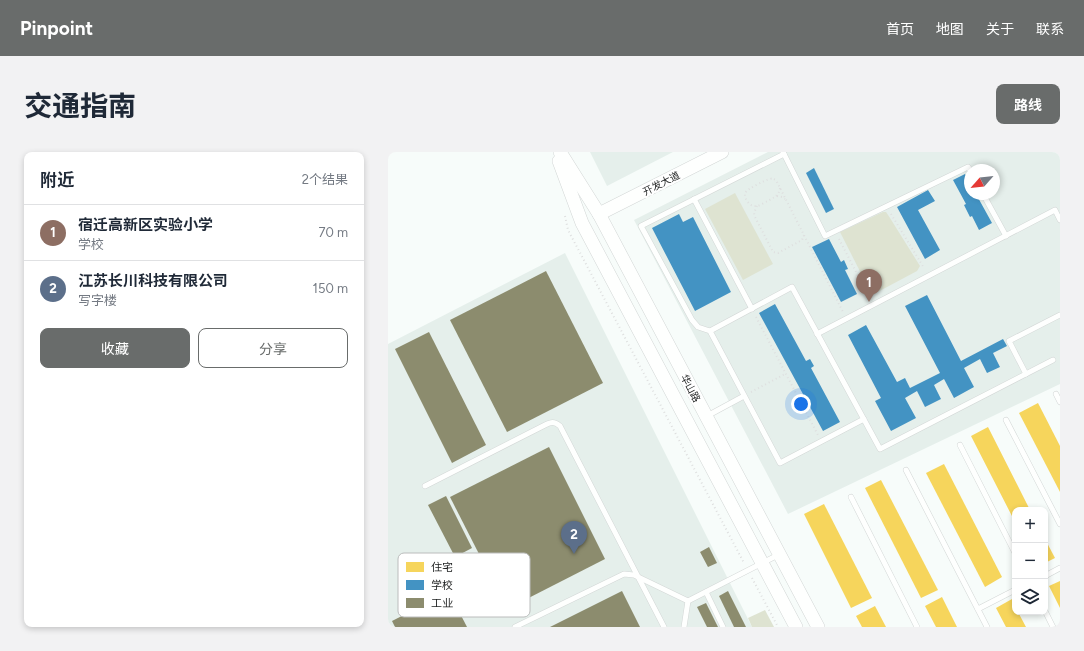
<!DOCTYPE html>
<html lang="zh">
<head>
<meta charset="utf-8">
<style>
	:root { --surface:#fff; --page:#f2f2f3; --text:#1f2937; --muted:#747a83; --line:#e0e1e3; --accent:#696c6b }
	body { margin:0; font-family:Figtree,"Noto Sans SC",sans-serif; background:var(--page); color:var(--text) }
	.controls { position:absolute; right:12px; bottom:12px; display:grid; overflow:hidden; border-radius:8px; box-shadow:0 2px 6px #0003 }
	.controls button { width:36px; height:36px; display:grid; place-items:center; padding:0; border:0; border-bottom:1px solid var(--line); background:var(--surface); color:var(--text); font:20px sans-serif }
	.compass { position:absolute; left:576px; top:12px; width:36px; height:36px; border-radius:50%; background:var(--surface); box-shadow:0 2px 6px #0003; rotate:243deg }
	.you { position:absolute; left:413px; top:252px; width:14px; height:14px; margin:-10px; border:3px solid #fff; border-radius:50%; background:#1a73e8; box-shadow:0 0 0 6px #1a73e833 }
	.badge { display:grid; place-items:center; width:26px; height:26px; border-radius:50%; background:var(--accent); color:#fff; font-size:13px; font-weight:700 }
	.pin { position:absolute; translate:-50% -33px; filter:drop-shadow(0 1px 2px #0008) }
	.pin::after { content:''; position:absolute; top:21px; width:14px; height:12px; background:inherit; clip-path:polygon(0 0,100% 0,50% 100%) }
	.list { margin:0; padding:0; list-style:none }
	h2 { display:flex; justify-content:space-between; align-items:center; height:52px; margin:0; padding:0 16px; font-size:17px }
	h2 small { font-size:13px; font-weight:400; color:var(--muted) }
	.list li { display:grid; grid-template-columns:26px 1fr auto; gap:12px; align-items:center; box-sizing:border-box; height:56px; padding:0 16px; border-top:1px solid var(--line) }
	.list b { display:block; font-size:15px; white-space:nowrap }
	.list p { margin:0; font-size:13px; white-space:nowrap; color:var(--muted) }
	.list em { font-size:13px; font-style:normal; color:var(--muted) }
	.actions { display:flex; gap:8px; padding:12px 16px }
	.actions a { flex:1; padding:9px 0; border:1px solid var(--accent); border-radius:8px; text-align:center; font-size:14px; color:var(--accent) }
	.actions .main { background:var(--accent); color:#fff }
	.icon { flex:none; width:22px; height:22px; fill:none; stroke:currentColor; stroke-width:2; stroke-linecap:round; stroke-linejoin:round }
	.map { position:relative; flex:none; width:672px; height:475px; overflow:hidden; border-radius:8px }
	header { display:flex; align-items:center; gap:24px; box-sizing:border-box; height:56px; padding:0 20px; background:var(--accent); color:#fff }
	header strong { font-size:19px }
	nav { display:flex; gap:22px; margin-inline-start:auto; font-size:14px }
	.intro { display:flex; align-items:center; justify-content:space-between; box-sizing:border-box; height:96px; padding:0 24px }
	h1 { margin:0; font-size:28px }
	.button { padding:10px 18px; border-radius:8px; background:var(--accent); color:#fff; font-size:14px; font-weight:700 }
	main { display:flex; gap:24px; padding:0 24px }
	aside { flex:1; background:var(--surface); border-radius:8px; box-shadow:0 2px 6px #0003 }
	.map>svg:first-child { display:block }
	.built { fill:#e5efeb; fill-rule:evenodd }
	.green { fill:#dee3d1 }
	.homes { fill:#f6d55c }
	.schools { fill:#4393c3 }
	.industry { fill:#8c8c6e }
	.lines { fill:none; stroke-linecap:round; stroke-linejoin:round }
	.service-casing { stroke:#d3d7d6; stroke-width:6 }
	.tertiary-casing { stroke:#d3d7d6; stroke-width:14 }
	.path { stroke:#dedfdf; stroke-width:2; stroke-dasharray:1 3; stroke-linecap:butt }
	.service { stroke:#fefffe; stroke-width:5 }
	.tertiary { stroke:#fefffe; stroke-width:13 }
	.labels { text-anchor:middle; stroke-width:4; stroke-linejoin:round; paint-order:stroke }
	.street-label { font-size:10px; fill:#1c1e1e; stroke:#fff }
	.key { fill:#fff; stroke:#bbbcbc; stroke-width:1 }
	.key-label { font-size:11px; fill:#1c1e1e }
</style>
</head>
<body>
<header>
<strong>Pinpoint</strong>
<nav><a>首页</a><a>地图</a><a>关于</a><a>联系</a></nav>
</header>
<div class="intro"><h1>交通指南</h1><a class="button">路线</a></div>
<main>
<aside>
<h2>附近<small>2个结果</small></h2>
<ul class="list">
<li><span class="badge" style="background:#8d6e63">1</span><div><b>宿迁高新区实验小学</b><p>学校</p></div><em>70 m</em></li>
<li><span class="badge" style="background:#5c6f8a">2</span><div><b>江苏长川科技有限公司</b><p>写字楼</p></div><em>150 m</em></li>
</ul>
<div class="actions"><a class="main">收藏</a><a>分享</a></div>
</aside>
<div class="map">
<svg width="672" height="475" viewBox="0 0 672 475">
	<rect width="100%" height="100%" fill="#f7fcfa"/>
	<g class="built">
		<path d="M202,0H285L219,34Z"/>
		<path d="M380,0H672V232L400,362L246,68ZM582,18H606V42H582Z"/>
		<path d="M177,101L364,475H0V192Z"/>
	</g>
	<g class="green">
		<path d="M347,41L385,112L355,128L317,57Z"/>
		<path d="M495,60H498L502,66L532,114L529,119L484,143L452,80Z"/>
		<path d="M377,458L386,475H364L360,466Z"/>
	</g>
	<g class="homes">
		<path d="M650,251L672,294V340L631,261Z"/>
		<path d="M600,275L642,358H627V370L583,284Z"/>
		<path d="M556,312L614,425L597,435L538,321Z"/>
		<path d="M493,328L550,438L533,446L477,336Z"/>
		<path d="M436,352L484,446L463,456L416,362Z"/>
		<path d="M657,387L667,406L657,411Z"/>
		<path d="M672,429V456L661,434Z"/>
		<path d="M554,445L569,475H548L537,454Z"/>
		<path d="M624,447L627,453V460H630L638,475H618L608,456Z"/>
		<path d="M487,454L498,475H474L468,464Z"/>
	</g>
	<g class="schools">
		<path d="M426,16L446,57L438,61L418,21Z"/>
		<path d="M577,22L582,32V42H588L604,71L591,78L584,64L582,65L576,53L578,52L565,28Z"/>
		<path d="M540,38L547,49L530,58L552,98L537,107L509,55Z"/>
		<path d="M291,62L295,70L305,65L343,140L307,159L264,76Z"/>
		<path d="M441,87L453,110L456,108L460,117L457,118L469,142L453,150L424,95Z"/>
		<path d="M539,143L573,209L615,187L619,194L605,201L612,215L599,221L592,207L576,216L586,235L566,246L556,227L546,233L553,247L537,255L529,239L517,246L528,266L503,279L487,249L493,246L460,183L478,173L509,230L517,226L522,236L552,221L517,154Z"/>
		<path d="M387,152L418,209L422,207L426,214L423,216L452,270L435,279L371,161Z"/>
	</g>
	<g class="industry">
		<path d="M158,119L215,231L119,280L62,168Z"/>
		<path d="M41,180L98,293L64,311L7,197Z"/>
		<path d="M161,295L217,407L119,457L62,345Z"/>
		<path d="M58,344L84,396L67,405L40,353Z"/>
		<path d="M321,395L329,411L320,415L312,400Z"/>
		<path d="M234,439L252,475H162Z"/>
		<path d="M340,439L358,475H346L331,444Z"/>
		<path d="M61,440L79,475H7L4,469Z"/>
		<path d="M318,451L330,475H319L309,455Z"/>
	</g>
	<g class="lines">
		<defs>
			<g id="service">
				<path d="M395,0L437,84L580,15L582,18"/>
				<path d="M595,42L618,84"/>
				<path d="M306,47L364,157"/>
				<path d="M322,179L310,175L304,168L253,74L396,2"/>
				<path d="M429,182L667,58L672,68"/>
				<path d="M638,222L621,189L672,163"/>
				<path d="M668,242L672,250"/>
				<path d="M319,264L356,244"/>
				<path d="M476,267L392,311L322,179L404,135L492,297L665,208"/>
				<path d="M618,268L672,372"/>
				<path d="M572,293L627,401"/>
				<path d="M518,318L599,475"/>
				<path d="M37,334L157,273C163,270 166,269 172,274L276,475"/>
				<path d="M463,345L529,475"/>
				<path d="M657,424L672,416"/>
				<path d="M318,440L335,475"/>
				<path d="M300,449L390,403"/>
				<path d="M590,457L627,438"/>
				<path d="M657,459L665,475"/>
				<path d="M127,475L236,422L246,423L300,449"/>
				<path d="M296,475L300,449"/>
			</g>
			<g id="tertiary">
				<path d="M172,0L211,62L430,475"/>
				<path d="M171,9L194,71L408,475"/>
				<path d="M211,62L334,0"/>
			</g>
		</defs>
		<use href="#service" class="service-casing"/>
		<use href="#tertiary" class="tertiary-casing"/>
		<g class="path">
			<path d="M392,36C391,44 386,45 380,49C377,50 372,54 368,54C362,55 356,47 357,41C359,37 377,28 382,27C385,26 385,27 388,28L455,160"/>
			<path d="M389,44L394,45L397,47"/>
			<path d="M369,54L366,61L367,65L385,100L390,101L414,88L416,83"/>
			<path d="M503,62L536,116"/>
			<path d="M177,64L180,78L356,411"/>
			<path d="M451,87L481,145"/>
			<path d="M368,165L430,283"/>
			<path d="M363,240L397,222"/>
			<path d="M364,426L390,475"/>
		</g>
		<use href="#service" class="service"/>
		<use href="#tertiary" class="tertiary"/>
	</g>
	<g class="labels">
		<g class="street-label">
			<text transform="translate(273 31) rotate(-27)" y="4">开发大道</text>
			<text transform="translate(303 236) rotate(62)" y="4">华山路</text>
		</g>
	</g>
	<rect x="10" y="401" width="132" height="64" rx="6" class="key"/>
	<rect x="18" y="410" width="18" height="10" fill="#f6d55c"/>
	<rect x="18" y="428" width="18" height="10" fill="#4393c3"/>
	<rect x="18" y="446" width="18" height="10" fill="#8c8c6e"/>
	<g class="key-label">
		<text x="43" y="419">住宅</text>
		<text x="43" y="437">学校</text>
		<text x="43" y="455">工业</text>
	</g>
</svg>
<div class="controls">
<button>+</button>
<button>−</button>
<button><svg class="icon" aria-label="layers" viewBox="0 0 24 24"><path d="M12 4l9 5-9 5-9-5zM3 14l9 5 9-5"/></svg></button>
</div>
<svg class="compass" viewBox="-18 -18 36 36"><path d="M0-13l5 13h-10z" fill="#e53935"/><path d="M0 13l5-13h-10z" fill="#747a83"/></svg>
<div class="you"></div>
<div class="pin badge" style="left:481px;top:150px;background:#8d6e63">1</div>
<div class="pin badge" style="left:186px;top:402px;background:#5c6f8a">2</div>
</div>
</main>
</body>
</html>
